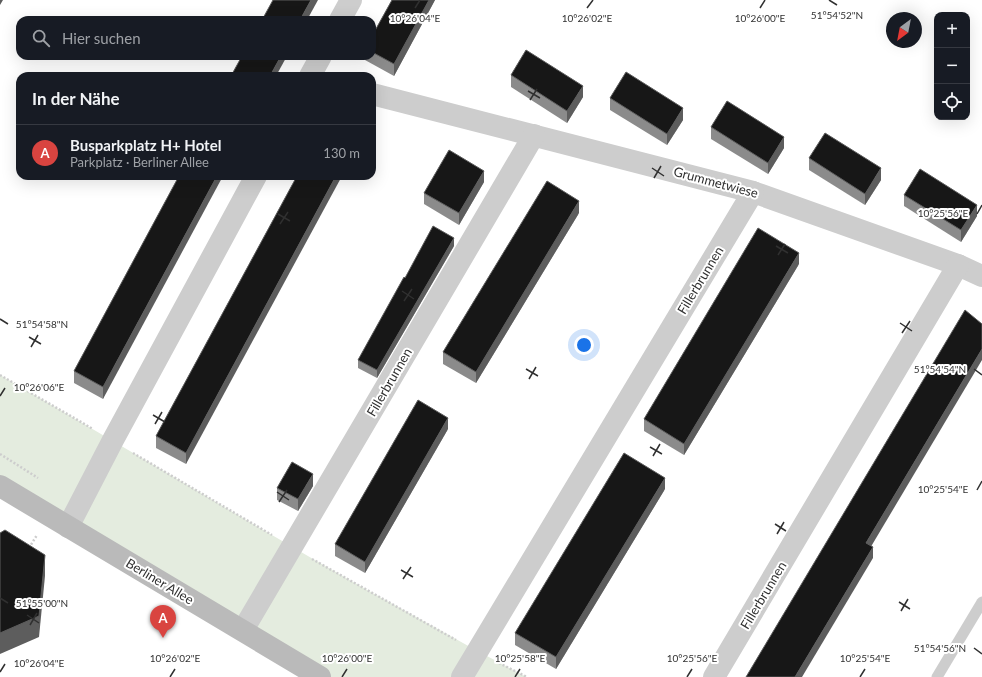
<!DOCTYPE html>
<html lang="de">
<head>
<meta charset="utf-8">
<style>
	:root { --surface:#171b24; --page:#20242c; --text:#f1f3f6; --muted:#9ea1a6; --line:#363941; --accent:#d94440 }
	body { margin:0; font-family:Lato,sans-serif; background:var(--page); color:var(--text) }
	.controls { position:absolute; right:12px; top:12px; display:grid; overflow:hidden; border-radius:8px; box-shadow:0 4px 16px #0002 }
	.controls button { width:36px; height:36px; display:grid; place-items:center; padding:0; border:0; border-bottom:1px solid var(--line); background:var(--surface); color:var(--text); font:20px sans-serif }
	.compass { position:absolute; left:886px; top:12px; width:36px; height:36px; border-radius:50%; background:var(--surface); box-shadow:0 4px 16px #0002; rotate:212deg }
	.you { position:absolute; left:584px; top:345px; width:14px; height:14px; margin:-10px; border:3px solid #fff; border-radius:50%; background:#1a73e8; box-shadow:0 0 0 6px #1a73e833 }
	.badge { display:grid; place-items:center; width:26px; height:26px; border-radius:50%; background:var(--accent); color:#fff; font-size:13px; font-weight:700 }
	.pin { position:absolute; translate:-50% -33px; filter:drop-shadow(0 1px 2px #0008) }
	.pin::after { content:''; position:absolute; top:21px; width:14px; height:12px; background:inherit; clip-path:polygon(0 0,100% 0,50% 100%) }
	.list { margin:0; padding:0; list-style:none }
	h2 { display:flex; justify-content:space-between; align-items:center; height:52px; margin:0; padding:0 16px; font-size:17px }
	h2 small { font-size:13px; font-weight:400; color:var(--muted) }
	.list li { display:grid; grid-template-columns:26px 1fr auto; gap:12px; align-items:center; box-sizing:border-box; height:56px; padding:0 16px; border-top:1px solid var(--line) }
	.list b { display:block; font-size:15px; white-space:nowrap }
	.list p { margin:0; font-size:13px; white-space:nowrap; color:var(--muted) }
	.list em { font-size:13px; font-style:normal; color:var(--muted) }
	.icon { flex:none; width:22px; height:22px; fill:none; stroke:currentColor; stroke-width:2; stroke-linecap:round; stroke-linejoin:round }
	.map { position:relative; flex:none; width:982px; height:677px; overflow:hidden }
	.search { position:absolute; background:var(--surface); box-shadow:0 4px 16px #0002; left:16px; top:16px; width:360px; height:44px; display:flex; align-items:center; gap:10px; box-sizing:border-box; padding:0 14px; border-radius:12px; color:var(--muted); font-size:15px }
	.panel { position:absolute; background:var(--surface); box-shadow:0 4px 16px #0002; left:16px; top:72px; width:360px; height:108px; border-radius:12px }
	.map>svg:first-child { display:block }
	.green { fill:#e4ecdf }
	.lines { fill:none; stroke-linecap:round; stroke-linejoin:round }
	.path { stroke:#cdcdcd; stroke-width:2.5; stroke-dasharray:2 2; stroke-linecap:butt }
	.lane { stroke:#cdcdcd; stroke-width:11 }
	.street { stroke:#cdcdcd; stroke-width:22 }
	.secondary { stroke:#bababa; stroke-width:22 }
	.wall { fill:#8b8b8b }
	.shaded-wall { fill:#5d5d5d }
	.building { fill:#171717; stroke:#5d5d5d }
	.ticks { fill:none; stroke:#303030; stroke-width:1.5 }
	.labels { text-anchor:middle; stroke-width:4; stroke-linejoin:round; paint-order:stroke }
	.street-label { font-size:13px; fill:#303030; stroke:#fff }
	.ticks-label { font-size:10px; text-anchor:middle; fill:#303030; stroke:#fff; stroke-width:4; stroke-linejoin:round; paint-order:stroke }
</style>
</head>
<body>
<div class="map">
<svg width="982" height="677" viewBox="0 0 982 677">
	<rect width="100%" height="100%" fill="#fff"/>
	<path class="green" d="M0,375C124,446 245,521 369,591C422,620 474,650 527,677H320L0,486Z"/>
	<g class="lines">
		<g class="path">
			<path d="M0,375L93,429"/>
			<path d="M133,453L272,535"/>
			<path d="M0,454L38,478"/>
			<path d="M29,548L37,535"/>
			<path d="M312,559L456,640"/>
			<path d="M499,663L527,677"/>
		</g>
		<path class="lane" d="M937,677L982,602"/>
		<g class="street">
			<path d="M340,20L351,0"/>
			<path d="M310,76L321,56"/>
			<path d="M372,94L753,192L958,265L982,276"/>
			<path d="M68,527L113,440L256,176"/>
			<path d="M243,630L534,135"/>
			<path d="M462,677L753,192"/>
			<path d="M714,677L958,265"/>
		</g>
		<path class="secondary" d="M0,486L320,677"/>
	</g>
	<g class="wall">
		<path d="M392,0H435L394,76L365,60V56H372V36Z"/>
		<path d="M511,75L583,97L567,123L511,87Z"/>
		<path d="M610,98L683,120L667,145L610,110Z"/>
		<path d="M711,127L784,148L768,174L711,139Z"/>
		<path d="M809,158L881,180L865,205L809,170Z"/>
		<path d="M179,176L103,399L74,383V371Z"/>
		<path d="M297,176L186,464L156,448V436Z"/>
		<path d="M484,182L459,225L424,204V193Z"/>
		<path d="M904,195L977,216L961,242L904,206Z"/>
		<path d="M579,213L476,383L443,364V352Z"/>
		<path d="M454,246L377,378L358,368V360L405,278Z"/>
		<path d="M799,264L684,455L644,431V419Z"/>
		<path d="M448,429L365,573L335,556V544Z"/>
		<path d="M313,486L298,511L277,500V488Z"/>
		<path d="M665,489L556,669L515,645V633Z"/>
	</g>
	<g class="shaded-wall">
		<path d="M0,0H3L0,5Z"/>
		<path d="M311,0H318L307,20H300Z"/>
		<path d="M429,0H435L394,76V64Z"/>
		<path d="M281,56H287L276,76H270Z"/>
		<path d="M583,86V97L567,123V111Z"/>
		<path d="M683,108V120L667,145V134Z"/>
		<path d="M784,137V148L768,174V163Z"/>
		<path d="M881,168V180L865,205V194Z"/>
		<path d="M484,171V182L459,225V213Z"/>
		<path d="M217,176H223L103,399V387Z"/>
		<path d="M336,176H342L186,464V453Z"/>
		<path d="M579,201V213L476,383V372Z"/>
		<path d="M977,205V216L961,242V230Z"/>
		<path d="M454,238V246L377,378V370Z"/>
		<path d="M799,253V264L684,455V444Z"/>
		<path d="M982,349V360L866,555V543Z"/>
		<path d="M448,418V429L365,573V562Z"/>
		<path d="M313,474V486L298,511V499Z"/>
		<path d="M665,478V489L556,669V657Z"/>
		<path d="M873,547V558L802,677H795Z"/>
		<path d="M45,555V576L39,637L0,654V633Z"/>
	</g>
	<g class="building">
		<path d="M273,0H311L300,20H262Z"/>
		<path d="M392,0H429L394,64L372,52V36Z"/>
		<path d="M526,50L583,86L567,111L511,75Z"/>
		<path d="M242,56H281L270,76H231Z"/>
		<path d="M626,72L683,108L667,134L610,98Z"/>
		<path d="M727,101L784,137L768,163L711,127Z"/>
		<path d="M825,133L881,168L865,194L809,158Z"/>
		<path d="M449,150L484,171L459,213L424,193Z"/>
		<path d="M920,169L977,205L961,230L904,195Z"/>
		<path d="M179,176H217L103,387L74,371Z"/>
		<path d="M297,176H336L186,453L156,436Z"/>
		<path d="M547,181L579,201L476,372L443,352Z"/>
		<path d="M433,226L454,238L377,370L358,360L404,277L405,278Z"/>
		<path d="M758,228L799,253L684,444L644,419Z"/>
		<path d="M965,310L982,324V349L866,543L873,547L795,677H746Z"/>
		<path d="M418,400L448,418L365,562L335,544Z"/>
		<path d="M624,453L665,478L556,657L515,633Z"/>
		<path d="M292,462L313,474L298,499L277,488Z"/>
		<path d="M5,530L45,555L39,616L0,633V533Z"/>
	</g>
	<path class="ticks" d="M829,0L837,5M415,8L420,0M587,8L593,0M760,8L765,0M528,91L540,98M530,100L537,89M652,168L664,176M654,178L661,166M278,214L290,221M977,214L982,205M280,224L288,212M776,246L788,253M778,255L785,244M402,291L414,299M404,301L412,289M0,319L8,324M900,323L912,331M902,333L910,321M29,337L41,344M31,347L38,335M526,369L538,376M974,369L982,375M529,379L536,367M0,396L5,388M153,415L165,422M155,424L162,412M650,447L662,454M653,456L660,444M977,490L982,481M277,492L289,500M279,502L287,490M775,524L786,531M777,534L784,522M401,570L413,577M403,579L411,567M0,598L8,603M899,602L910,609M901,611L908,599M27,615L39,623M30,625L37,613M974,648L982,654M0,672L5,664M170,677L175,669M342,677L347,669M515,677L520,669M687,677L692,669M860,677L865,669"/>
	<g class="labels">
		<g class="street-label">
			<text transform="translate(716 182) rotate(15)" y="5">Grummetwiese</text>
			<text transform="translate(700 280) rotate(-59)" y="5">Fillerbrunnen</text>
			<text transform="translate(389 382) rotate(-60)" y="5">Fillerbrunnen</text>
			<text transform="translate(160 581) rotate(31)" y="5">Berliner Allee</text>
			<text transform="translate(763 595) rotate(-59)" y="5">Fillerbrunnen</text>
		</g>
	</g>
	<g class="ticks-label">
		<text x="837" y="19">51°54'52"N</text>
		<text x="415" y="22">10°26'04"E</text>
		<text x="587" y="22">10°26'02"E</text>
		<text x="760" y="22">10°26'00"E</text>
		<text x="943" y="217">10°25'56"E</text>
		<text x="42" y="328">51°54'58"N</text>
		<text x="940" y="373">51°54'54"N</text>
		<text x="39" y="391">10°26'06"E</text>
		<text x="943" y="493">10°25'54"E</text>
		<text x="42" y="607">51°55'00"N</text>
		<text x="940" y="652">51°54'56"N</text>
		<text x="175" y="662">10°26'02"E</text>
		<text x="347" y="662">10°26'00"E</text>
		<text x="520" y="662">10°25'58"E</text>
		<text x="692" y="662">10°25'56"E</text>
		<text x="865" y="662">10°25'54"E</text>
		<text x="39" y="667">10°26'04"E</text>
	</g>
</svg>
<div class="controls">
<button>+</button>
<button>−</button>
<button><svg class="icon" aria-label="locate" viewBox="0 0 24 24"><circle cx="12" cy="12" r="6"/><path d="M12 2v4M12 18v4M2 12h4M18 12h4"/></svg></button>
</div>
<svg class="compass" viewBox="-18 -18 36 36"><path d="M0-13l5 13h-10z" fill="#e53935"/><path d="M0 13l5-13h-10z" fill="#9ea1a6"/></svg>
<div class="you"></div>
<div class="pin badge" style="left:163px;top:638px">A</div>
<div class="search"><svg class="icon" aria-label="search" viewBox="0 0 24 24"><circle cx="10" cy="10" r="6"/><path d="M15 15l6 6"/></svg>Hier suchen</div>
<section class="panel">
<h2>In der Nähe<small></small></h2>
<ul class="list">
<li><span class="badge">A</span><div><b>Busparkplatz H+ Hotel</b><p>Parkplatz · Berliner Allee</p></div><em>130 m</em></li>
</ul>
</section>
</div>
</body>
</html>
